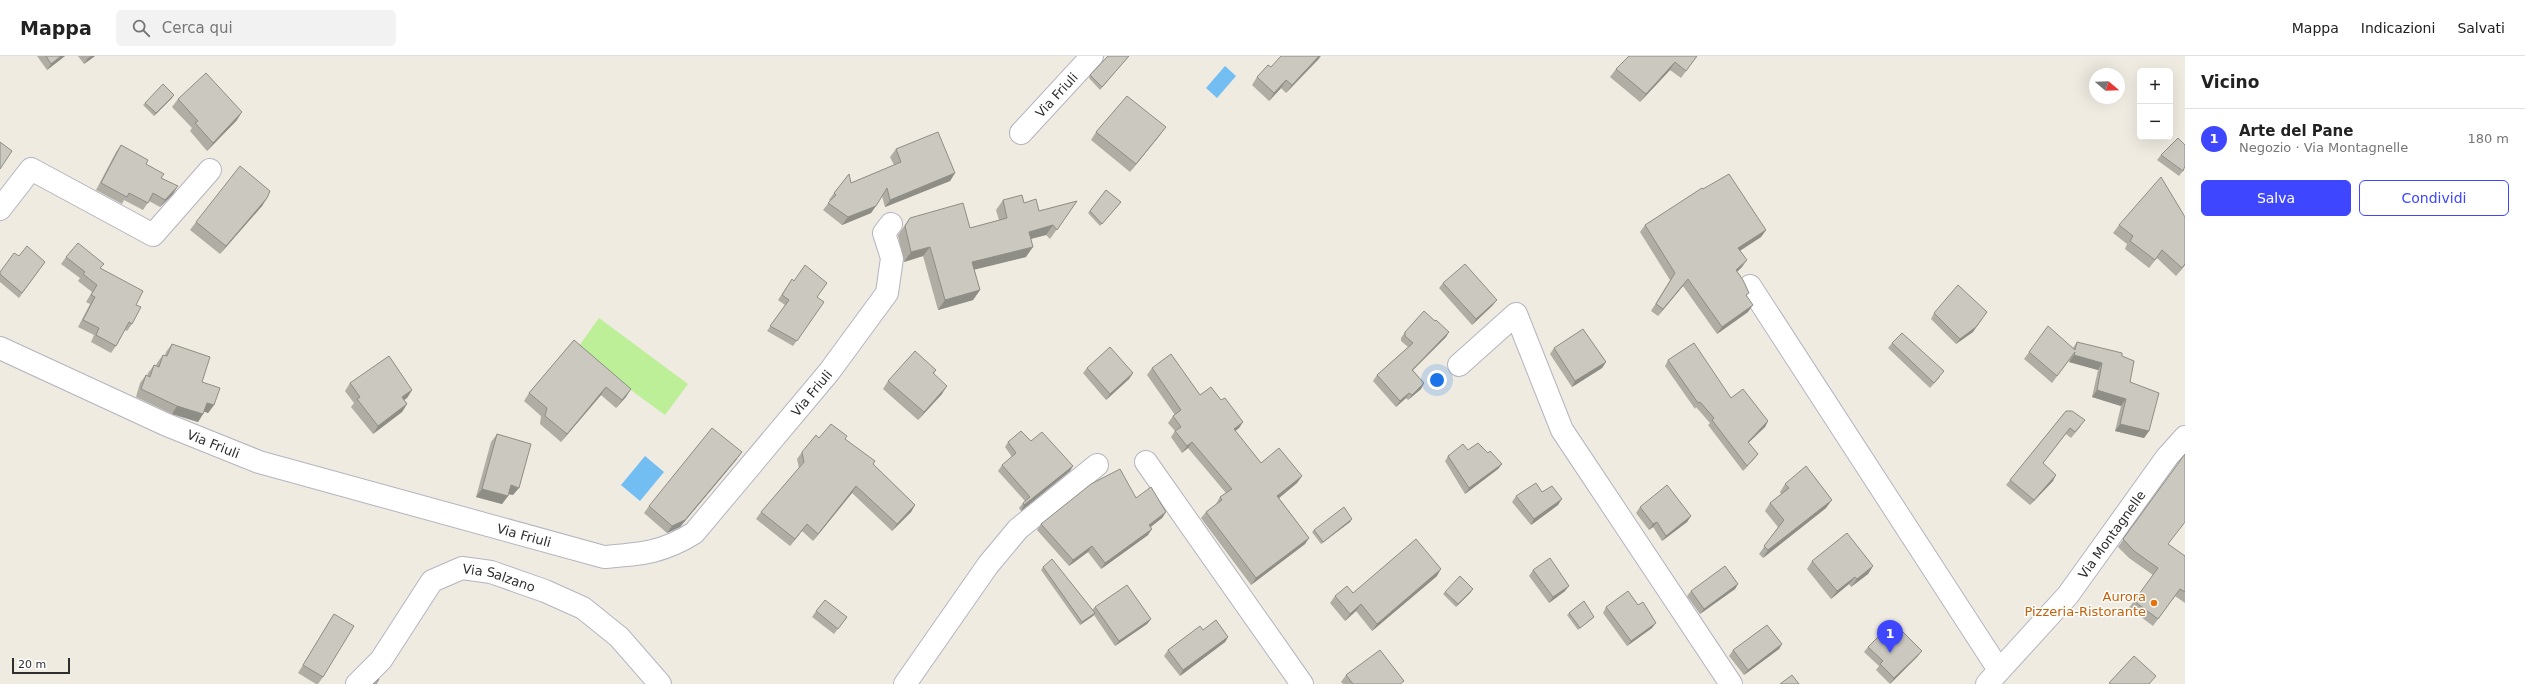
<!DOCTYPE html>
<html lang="it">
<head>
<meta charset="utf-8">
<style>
	:root { --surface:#fff; --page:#f2f2f2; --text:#222; --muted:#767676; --line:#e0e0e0; --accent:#3e46ff }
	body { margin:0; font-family:"DejaVu Sans",sans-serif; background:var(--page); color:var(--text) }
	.controls { position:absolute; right:12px; top:12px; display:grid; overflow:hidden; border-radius:6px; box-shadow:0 4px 16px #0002 }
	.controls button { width:36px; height:36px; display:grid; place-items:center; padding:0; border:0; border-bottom:1px solid var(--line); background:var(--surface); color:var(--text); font:20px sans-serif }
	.compass { position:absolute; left:2089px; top:12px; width:36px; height:36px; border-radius:50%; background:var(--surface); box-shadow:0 4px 16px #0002; rotate:109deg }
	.scale { position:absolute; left:12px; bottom:10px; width:58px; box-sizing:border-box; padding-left:4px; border:2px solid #2e2e2e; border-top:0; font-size:11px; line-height:14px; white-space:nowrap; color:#2e2e2e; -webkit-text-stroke:3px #fff; paint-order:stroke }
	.you { position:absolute; left:1437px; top:324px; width:14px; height:14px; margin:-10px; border:3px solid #fff; border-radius:50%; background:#1a73e8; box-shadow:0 0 0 6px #1a73e833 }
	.badge { display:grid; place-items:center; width:26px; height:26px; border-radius:50%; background:var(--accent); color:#fff; font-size:13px; font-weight:700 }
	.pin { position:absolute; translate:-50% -33px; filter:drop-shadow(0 1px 2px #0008) }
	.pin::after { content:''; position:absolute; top:21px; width:14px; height:12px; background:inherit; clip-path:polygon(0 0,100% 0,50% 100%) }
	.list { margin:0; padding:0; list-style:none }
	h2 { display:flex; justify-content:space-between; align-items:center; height:52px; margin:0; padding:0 16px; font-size:17px }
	h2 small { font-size:13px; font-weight:400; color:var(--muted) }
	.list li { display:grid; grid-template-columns:26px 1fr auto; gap:12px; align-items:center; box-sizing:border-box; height:60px; padding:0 16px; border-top:1px solid var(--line) }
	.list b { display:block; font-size:15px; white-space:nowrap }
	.list p { margin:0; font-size:13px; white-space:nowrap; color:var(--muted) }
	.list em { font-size:13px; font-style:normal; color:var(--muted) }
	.actions { display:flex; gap:8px; padding:12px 16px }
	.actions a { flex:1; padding:9px 0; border:1px solid var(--accent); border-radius:6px; text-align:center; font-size:14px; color:var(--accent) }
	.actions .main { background:var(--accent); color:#fff }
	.icon { flex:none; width:22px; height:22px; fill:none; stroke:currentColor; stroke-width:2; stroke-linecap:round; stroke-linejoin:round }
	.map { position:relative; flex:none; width:2185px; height:628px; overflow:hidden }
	header { display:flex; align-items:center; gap:24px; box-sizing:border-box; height:56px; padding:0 20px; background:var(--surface); border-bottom:1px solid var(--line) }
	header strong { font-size:19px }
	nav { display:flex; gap:22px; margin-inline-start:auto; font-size:14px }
	.search { width:280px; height:36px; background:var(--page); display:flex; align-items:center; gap:10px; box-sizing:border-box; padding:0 14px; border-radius:6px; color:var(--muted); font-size:15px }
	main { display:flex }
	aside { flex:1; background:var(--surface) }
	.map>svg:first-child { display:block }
	.pitch { fill:#bdee98 }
	.water { fill:#72bef3 }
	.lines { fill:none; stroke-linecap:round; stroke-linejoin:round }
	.street-casing { stroke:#b4b4c1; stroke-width:24 }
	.secondary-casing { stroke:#b4b4c1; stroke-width:24 }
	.street { stroke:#fff; stroke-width:22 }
	.secondary { stroke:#fff; stroke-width:22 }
	.wall { fill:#afada4 }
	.shaded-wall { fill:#8e8d86 }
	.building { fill:#cbc9bf; stroke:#8e8d86 }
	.food-dot { fill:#e8710a; stroke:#fff; stroke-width:1.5 }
	.labels { text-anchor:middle; stroke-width:3; stroke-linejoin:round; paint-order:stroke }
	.street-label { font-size:13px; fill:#2e2e2e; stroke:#fff }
	.food-label { font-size:13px; fill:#c56008; stroke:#fff; text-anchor:end }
</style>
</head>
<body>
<header>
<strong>Mappa</strong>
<div class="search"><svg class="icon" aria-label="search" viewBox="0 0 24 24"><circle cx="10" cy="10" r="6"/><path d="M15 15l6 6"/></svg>Cerca qui</div>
<nav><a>Mappa</a><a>Indicazioni</a><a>Salvati</a></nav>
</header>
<main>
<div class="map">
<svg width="2185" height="628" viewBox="0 0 2185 628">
	<rect width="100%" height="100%" fill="#efebe1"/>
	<path class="pitch" d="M599,262L688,328L665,359L576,294Z"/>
	<g class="water">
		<path d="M1225,10L1236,20L1217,42L1206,32Z"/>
		<path d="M645,400L664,416L640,445L621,429Z"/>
	</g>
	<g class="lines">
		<defs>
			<g id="street">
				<path id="s1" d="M1021,77L1092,0"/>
				<path d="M0,153L31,113L153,179L210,114"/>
				<path d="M1750,230L1999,614"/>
				<path id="s2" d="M0,292L167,369L259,406L604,501C641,498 662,497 694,477L829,316L887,237L892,202L884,177L891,168"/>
				<path d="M1459,309L1516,258L1562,374L1731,628"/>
				<path d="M1146,406L1302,628"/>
				<path id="s3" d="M357,628L381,604L432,525L462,512L491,516L545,535L583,552L619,581L660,628"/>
				<path d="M905,628L988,509L1018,473L1097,409"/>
			</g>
			<g id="secondary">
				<path id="s4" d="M1987,628L2068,539L2167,401L2185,381"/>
			</g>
		</defs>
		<use href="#street" class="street-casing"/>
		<use href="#secondary" class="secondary-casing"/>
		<use href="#street" class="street"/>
		<use href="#secondary" class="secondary"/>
	</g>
	<g class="wall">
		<path d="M37,0H65L47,14Z"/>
		<path d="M78,0H95L84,8Z"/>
		<path d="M1129,0L1100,34L1089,22L1090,19Z"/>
		<path d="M1697,0L1681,22L1670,14L1640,46L1610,21L1616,13Z"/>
		<path d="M1320,2L1286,37L1281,32L1269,45L1252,29L1257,21L1271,11Z"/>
		<path d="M172,42L154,60L143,49L145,47Z"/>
		<path d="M178,43L237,64L207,95L190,75L192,72L172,51Z"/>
		<path d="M1096,76L1160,79L1130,116L1091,84Z"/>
		<path d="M121,89L146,108L161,122L173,138L160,151L149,145L143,154L124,144L122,148L96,134L116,96Z"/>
		<path d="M896,93L955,117L950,125L885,151L882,140L871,157L842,169L823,154L830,145L829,144L834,137L851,127L894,109L890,101Z"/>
		<path d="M2161,99L2183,115L2179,120L2157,104Z"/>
		<path d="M1703,133L1766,174L1761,181L1740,195L1742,211L1737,216L1747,240L1748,256L1717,278L1683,230L1658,260L1651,255L1670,224L1640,176L1645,169Z"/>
		<path d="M1106,134L1121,146L1100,170L1088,157Z"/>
		<path d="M267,142L262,150L220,198L190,174L196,166Z"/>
		<path d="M1003,144L1024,147L1039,155L1077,145L1050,183L1046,179L1031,183L1026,201L974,213L980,234L973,244L938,254L923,200L904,206L898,179L910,162L970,172L999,164L996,154Z"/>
		<path d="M2185,161V209L2176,220L2157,202L2149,212L2125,193L2127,188L2113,177L2119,169Z"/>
		<path d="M66,201L101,213L136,249L132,268L127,275L125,274L116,290L111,297L91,286L94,279L78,271L90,248L86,246L92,236L78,225L80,222L61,208Z"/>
		<path d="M45,206L19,242L0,226V216Z"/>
		<path d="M792,223L824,246L793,290L767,275L785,249L778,244Z"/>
		<path d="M1443,227L1493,249L1472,269L1439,232Z"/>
		<path d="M1934,257L1973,276L1956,288L1931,263Z"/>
		<path d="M1405,276L1446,281L1413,314L1424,327L1421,333L1408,344L1406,342L1396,351L1373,325L1377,319L1408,291L1401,285V282Z"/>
		<path d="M574,284L626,341L616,352L601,339L561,386L540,368L541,360L524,345L529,337Z"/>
		<path d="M2077,286L2122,300L2130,326L2149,375L2144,382L2115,375L2121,350L2092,341L2098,314L2069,306L2070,303L2052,327L2024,303L2029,296L2073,292Z"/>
		<path d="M1892,287L1940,321L1930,332L1888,292Z"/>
		<path d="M172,288L202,326L214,349L208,357L204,355L203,358L198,366L172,358L136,341L140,327L146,319L147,320L148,317L154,309L156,310L157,307L163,299L165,300L166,296Z"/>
		<path d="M1554,292L1606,306L1602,312L1572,331L1550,298Z"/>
		<path d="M1668,304L1731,342L1768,365L1765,371L1748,387L1758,398L1743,415L1708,369L1710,367L1696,351L1695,353L1665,310Z"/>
		<path d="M1087,312L1133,317L1129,323L1106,344L1083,317Z"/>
		<path d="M1152,312L1200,339L1221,344L1243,366L1239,372L1235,375L1261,407L1302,420L1297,427L1279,442L1309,482L1305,488L1251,529L1201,462L1206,456L1216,448L1220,441L1226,437L1188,392L1182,397L1171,381L1175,375L1168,367L1173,360L1175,359L1147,319Z"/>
		<path d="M936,314L934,318L942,338L918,364L883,333L888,325Z"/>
		<path d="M350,327L412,334L407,342L404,344L407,348L402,356L373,378L351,351L354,347L345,335Z"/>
		<path d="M2066,355L2081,370L2071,382L2066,378L2043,407L2053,425L2030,449L2006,429Z"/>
		<path d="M497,378L513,439L508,438V440L502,448L476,441L491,386Z"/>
		<path d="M819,382L845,383L873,408L915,449L911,456L892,475L852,437L813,485L802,475L790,490L756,463L761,456L799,412L797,403L802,396Z"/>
		<path d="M1031,385L1073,410L1070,415L1021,455L1019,452L1023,447L1025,445L998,415L1002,409L1012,401L1005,391L1008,386Z"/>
		<path d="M1468,394L1488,397L1502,408L1498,413L1465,438L1445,405L1448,400Z"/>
		<path d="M2182,402L2168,488L2185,500V547L2175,540L2153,570L2129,552L2153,519L2129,502L2118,491Z"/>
		<path d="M737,403L680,471L667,477L644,457L649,450Z"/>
		<path d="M1785,428L1826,452L1763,502L1759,498L1778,471L1765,455L1770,447L1781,438L1780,436Z"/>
		<path d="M1542,436L1558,449L1531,469L1512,446L1516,440Z"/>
		<path d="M1136,442L1166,456L1162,462L1151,471L1148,479L1101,513L1088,496L1069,510L1037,474L1041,468Z"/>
		<path d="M1640,451L1691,460L1687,466L1662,485L1653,471L1649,474L1636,457Z"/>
		<path d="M1352,463L1350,466L1321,488L1312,476L1314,474Z"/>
		<path d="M1812,505L1873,510L1868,518L1851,531L1849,528L1831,543L1807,513Z"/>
		<path d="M1043,511L1092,554L1095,551L1151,563L1147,568L1115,590L1094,559L1080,569L1041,514Z"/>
		<path d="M1533,514L1565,535L1549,547L1529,520Z"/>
		<path d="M1437,520L1372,575L1356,555L1345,565L1330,547L1335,540L1353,537Z"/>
		<path d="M1738,528L1735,533L1700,558L1687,540L1691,535Z"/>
		<path d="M1445,536H1471L1456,551L1443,538Z"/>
		<path d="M1638,549L1652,572L1627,590L1603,557L1606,551Z"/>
		<path d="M816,555L847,561L834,578L812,561Z"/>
		<path d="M1569,557L1594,561L1592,563L1578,574L1567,559Z"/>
		<path d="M334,558L323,621L318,628H316L298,617L329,566Z"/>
		<path d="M1203,574L1228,581L1225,586L1180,620L1164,600L1168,594Z"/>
		<path d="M1782,588L1779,593L1744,619L1729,600L1733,594Z"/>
		<path d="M1868,591L1918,600L1890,628L1876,614L1879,610L1864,596Z"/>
		<path d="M1346,619L1402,628H1343L1341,626Z"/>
	</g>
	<g class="shaded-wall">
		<path d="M61,0H65L47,14L51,8Z"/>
		<path d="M91,0H95L84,8L88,2Z"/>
		<path d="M1319,0H1321L1286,37L1292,29Z"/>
		<path d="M1675,6L1670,14L1640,46L1646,38Z"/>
		<path d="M1286,24L1281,32L1269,45L1274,37Z"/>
		<path d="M174,39L172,42L154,60L156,57Z"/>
		<path d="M242,56L237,64L207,95L213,87Z"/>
		<path d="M1166,71L1160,79L1130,116L1136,108Z"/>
		<path d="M955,117L950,125L885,151L890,144Z"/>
		<path d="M178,130L173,138L160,151L165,144Z"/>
		<path d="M267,142L262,150L220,198L226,190Z"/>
		<path d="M876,150L871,157L842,169L848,161Z"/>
		<path d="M1053,169L1046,179L1022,185L1029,176Z"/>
		<path d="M1766,174L1761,181L1733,199L1738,192Z"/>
		<path d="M930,191L923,200L904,206L911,196Z"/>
		<path d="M1033,191L1026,201L965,216L972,206Z"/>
		<path d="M1747,204L1742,211L1731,221L1736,214Z"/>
		<path d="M2185,208V209L2176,220Z"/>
		<path d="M1688,223L1683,230L1658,260L1663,253Z"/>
		<path d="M980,234L973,244L938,254L945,244Z"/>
		<path d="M1497,244L1493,249L1472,269L1476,263Z"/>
		<path d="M1753,249L1748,256L1717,278L1722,271Z"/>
		<path d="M1983,262L1973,276L1956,288L1960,283Z"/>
		<path d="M1449,276L1446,281L1408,319L1412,314Z"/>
		<path d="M2074,299L2102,307L2098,314L2069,306Z"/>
		<path d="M1606,306L1602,312L1572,331L1575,325Z"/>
		<path d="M1133,317L1129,323L1106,344L1110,338Z"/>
		<path d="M1424,327L1421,333L1408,344L1412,339Z"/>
		<path d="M947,330L942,338L918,364L924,356Z"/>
		<path d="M606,331L601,339L561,386L567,378Z"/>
		<path d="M631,333L626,341L616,352L622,344Z"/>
		<path d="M412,334L407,342L397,349L402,341Z"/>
		<path d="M2097,334L2126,343L2121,350L2092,341Z"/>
		<path d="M1409,337L1406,342L1396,351L1400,345Z"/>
		<path d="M207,347L214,349L208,357L202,355Z"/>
		<path d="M407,348L402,356L373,378L378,370Z"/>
		<path d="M177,350L203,358L198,366L172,358Z"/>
		<path d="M1768,365L1765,371L1744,391L1748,386Z"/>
		<path d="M1243,366L1239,372L1229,380L1234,373Z"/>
		<path d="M2120,368L2149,375L2144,382L2115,375Z"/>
		<path d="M1192,386L1188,392L1182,397L1187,390Z"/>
		<path d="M742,396L737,403L680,471L667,477L672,470Z"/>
		<path d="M1758,398L1754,403L1743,415L1747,410Z"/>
		<path d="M1502,408L1498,413L1465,438L1469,432Z"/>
		<path d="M1073,410L1070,415L1021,455L1024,449Z"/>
		<path d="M2056,419L2053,425L2030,449L2034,444Z"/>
		<path d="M1302,420L1297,427L1273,447L1277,440Z"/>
		<path d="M511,429L519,432L513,439L505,437Z"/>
		<path d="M856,430L852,437L813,485L818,478Z"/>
		<path d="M482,433L508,440L502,448L476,441Z"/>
		<path d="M1562,443L1558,449L1531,469L1534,463Z"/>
		<path d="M1832,444L1826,452L1763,502L1768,494Z"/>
		<path d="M915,449L911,456L892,475L897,468Z"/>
		<path d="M1166,456L1162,462L1145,475L1149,469Z"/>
		<path d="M1691,460L1687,466L1662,485L1666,480Z"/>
		<path d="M1352,463L1350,466L1321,488L1323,486Z"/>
		<path d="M1657,466L1653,471L1649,474L1653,468Z"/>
		<path d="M807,468L802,475L790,490L795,483Z"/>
		<path d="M1152,473L1148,479L1101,513L1105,507Z"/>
		<path d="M1309,482L1305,488L1251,529L1256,522Z"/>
		<path d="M1092,490L1088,496L1069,510L1073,504Z"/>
		<path d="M1873,510L1868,518L1851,531L1857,523Z"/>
		<path d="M1441,513L1437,520L1372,575L1377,568Z"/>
		<path d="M1855,521L1849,528L1831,543L1837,535Z"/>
		<path d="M1738,528L1735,533L1700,558L1704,553Z"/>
		<path d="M1569,530L1565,535L1549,547L1553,541Z"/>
		<path d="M1473,533L1471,536L1456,551L1458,548Z"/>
		<path d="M1361,548L1356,555L1345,565L1350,558Z"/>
		<path d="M1095,557L1093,560L1080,569L1082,566Z"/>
		<path d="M1151,563L1147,568L1115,590L1119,585Z"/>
		<path d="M1656,567L1652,572L1627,590L1631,585Z"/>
		<path d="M1228,581L1225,586L1180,620L1183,614Z"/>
		<path d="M1782,588L1779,593L1744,619L1748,614Z"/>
		<path d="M1922,595L1918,600L1890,628L1894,622Z"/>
	</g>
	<g class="building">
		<path d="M46,0H61L51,8Z"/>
		<path d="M1108,0H1129L1102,31L1090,19Z"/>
		<path d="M1281,0H1319L1292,29L1286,24L1274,37L1257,21L1268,9L1271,11Z"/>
		<path d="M1629,0H1697L1686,15L1675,6L1646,38L1616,13Z"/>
		<path d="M206,17L242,56L213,87L195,67L198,65L178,43Z"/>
		<path d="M163,28L174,39L156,57L145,47Z"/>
		<path d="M1127,40L1166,71L1136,108L1096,76Z"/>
		<path d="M938,76L955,117L890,144L887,132L876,150L848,161L828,147L836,139L834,137L849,118L851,127L901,106L896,93Z"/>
		<path d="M2178,82L2185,89V110L2183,115L2161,99Z"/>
		<path d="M0,86L12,95L0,113Z"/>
		<path d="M121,89L148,104L146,108L164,118L161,122L178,130L165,144L153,137L148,147L129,137L127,141L101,127Z"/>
		<path d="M240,110L270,135L267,142L226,190L196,166Z"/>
		<path d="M1729,118L1766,174L1738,192L1747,204L1736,214L1743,224L1749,237L1746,239L1753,249L1722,271L1688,223L1663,253L1656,248L1675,217L1645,169L1702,132L1703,133Z"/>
		<path d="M2161,121L2185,161V208L2182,212L2162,194L2155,204L2130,185L2133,180L2119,169Z"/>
		<path d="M1106,134L1121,146L1102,168L1090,155Z"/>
		<path d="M1022,139L1024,147L1036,143L1039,155L1077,145L1057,174L1053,169L1029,176L1033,191L972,206L980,234L945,244L930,191L911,196L905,170L910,162L963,147L970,172L1007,162L1003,144Z"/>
		<path d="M78,187L104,208L100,212L143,235L136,249L141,251L132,268L129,266L116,290L96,279L99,272L83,264L95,241L91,239L97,229L83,218L85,216L66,201Z"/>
		<path d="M27,190L45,206L22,237L0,218V216L14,197L19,200Z"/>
		<path d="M1465,208L1497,244L1476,263L1443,227Z"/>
		<path d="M805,209L827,227L817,241L824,246L797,285L770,270L789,244L782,239L792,223L794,225Z"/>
		<path d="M1958,229L1987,256L1976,271L1960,283L1934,257Z"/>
		<path d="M1424,255L1435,265L1436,264L1449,276L1412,314L1424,327L1412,339L1409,337L1400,345L1377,319L1413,287L1405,280V276Z"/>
		<path d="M2048,270L2075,294L2077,286L2122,297V300L2134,305L2130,326L2159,337L2149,375L2120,368L2126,343L2097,334L2102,307L2074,299L2075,296L2057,320L2029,296Z"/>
		<path d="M1583,273L1606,306L1575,325L1554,292Z"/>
		<path d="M1902,277L1944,315L1934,327L1892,287Z"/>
		<path d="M574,284L631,333L622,344L606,331L567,378L545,360L547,352L529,337Z"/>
		<path d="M1694,287L1731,342L1743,333L1768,365L1748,386L1758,398L1747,410L1712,364L1714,362L1700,346L1698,347L1668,304Z"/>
		<path d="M172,288L210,301L202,326L220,332L214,349L207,347L203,358L177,350L141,333L146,319L150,321L154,309L159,311L163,299L167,300Z"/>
		<path d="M1110,291L1133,317L1110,338L1087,312Z"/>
		<path d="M915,295L936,314L933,317L947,330L924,356L888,325Z"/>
		<path d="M1171,298L1200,339L1211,331L1221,344L1225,342L1243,366L1234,373L1261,407L1279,392L1302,420L1277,440L1309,482L1256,522L1206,456L1222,444L1220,441L1232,433L1192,386L1187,390L1175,375L1181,371L1173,360L1181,354L1152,312Z"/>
		<path d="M389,300L412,334L402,341L407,348L378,370L357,343L360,341L350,327Z"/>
		<path d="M2066,355H2072L2085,364L2075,376L2070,372L2043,407L2056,419L2034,444L2010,424Z"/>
		<path d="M831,368L847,380L845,383L875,405L873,408L915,449L897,468L856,430L818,478L807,468L795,483L761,456L804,406L802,396L816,379L819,382Z"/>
		<path d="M712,372L742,396L685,464L672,470L649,450Z"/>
		<path d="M1021,375L1031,385L1042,376L1073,410L1024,449L1023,447L1030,441L1002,409L1016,397L1008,386Z"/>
		<path d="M497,378L531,388L519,432L511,429L508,440L482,433Z"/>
		<path d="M1478,387L1488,397L1490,395L1502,408L1469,432L1448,400L1463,388L1468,394Z"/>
		<path d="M2185,398V466L2168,488L2185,500V536L2180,533L2158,563L2134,545L2158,512L2134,495L2123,483L2182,402Z"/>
		<path d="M1806,410L1832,444L1768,494L1764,490L1784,464L1770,447L1789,432L1785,428Z"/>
		<path d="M1120,413L1136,442L1151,431L1166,456L1149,469L1152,473L1105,507L1092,490L1073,504L1041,468L1091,428Z"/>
		<path d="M1536,427L1542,436L1552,430L1562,443L1534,463L1516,440Z"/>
		<path d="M1667,429L1691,460L1666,480L1657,466L1653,468L1640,451Z"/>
		<path d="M1344,451L1352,463L1323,486L1314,474Z"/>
		<path d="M1847,477L1873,510L1857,523L1855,521L1837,535L1812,505Z"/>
		<path d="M1416,483L1441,513L1377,568L1361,548L1350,558L1335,540L1347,530L1353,537Z"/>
		<path d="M1550,502L1569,530L1553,541L1533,514Z"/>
		<path d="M1052,503L1095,557L1082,566L1043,511Z"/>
		<path d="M1725,510L1738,528L1704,553L1691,535Z"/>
		<path d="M1460,520L1473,533L1458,548L1445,536Z"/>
		<path d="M1127,529L1151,563L1119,585L1095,551Z"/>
		<path d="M1628,535L1638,549L1643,546L1656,567L1631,585L1606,551Z"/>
		<path d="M825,544L847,561L838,573L816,555Z"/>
		<path d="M1584,545L1594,561L1580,572L1569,557Z"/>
		<path d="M334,558L354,570L323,621L303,609Z"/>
		<path d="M1216,564L1228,581L1183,614L1168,594L1200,570L1203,574Z"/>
		<path d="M1893,566L1922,595L1894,622L1880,608L1883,605L1868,591Z"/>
		<path d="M1767,569L1782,588L1748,614L1733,594Z"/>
		<path d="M1380,594L1404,625L1400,628H1353L1346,619Z"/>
		<path d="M2134,600L2156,620L2149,628H2111L2109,627Z"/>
		<path d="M1792,619L1799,628H1780Z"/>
		<path d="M379,623L376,628H373Z"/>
	</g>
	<circle class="food-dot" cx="2154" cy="547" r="4"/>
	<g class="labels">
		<g class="street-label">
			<text dy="5" stroke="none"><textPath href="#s1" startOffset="52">Via Friuli</textPath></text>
			<text dy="5" stroke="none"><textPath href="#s2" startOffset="918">Via Friuli</textPath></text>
			<text dy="5" stroke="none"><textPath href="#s2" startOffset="234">Via Friuli</textPath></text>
			<text dy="5" stroke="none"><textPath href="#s4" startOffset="195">Via Montagnelle</textPath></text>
			<text dy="5" stroke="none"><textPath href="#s2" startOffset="558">Via Friuli</textPath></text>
			<text dy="5" stroke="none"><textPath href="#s3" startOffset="199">Via Salzano</textPath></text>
		</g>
		<g class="food-label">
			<text x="2146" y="545">Aurora<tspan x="2146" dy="15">Pizzeria-Ristorante</tspan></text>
		</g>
	</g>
</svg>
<div class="controls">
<button>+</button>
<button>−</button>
</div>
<svg class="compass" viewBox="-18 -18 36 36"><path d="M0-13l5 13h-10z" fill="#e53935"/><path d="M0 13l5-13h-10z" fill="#767676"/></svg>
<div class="scale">20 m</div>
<div class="you"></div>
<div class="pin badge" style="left:1890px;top:597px">1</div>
</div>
<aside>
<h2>Vicino<small></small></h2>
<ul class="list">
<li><span class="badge">1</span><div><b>Arte del Pane</b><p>Negozio · Via Montagnelle</p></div><em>180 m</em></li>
</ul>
<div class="actions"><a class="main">Salva</a><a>Condividi</a></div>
</aside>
</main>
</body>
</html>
